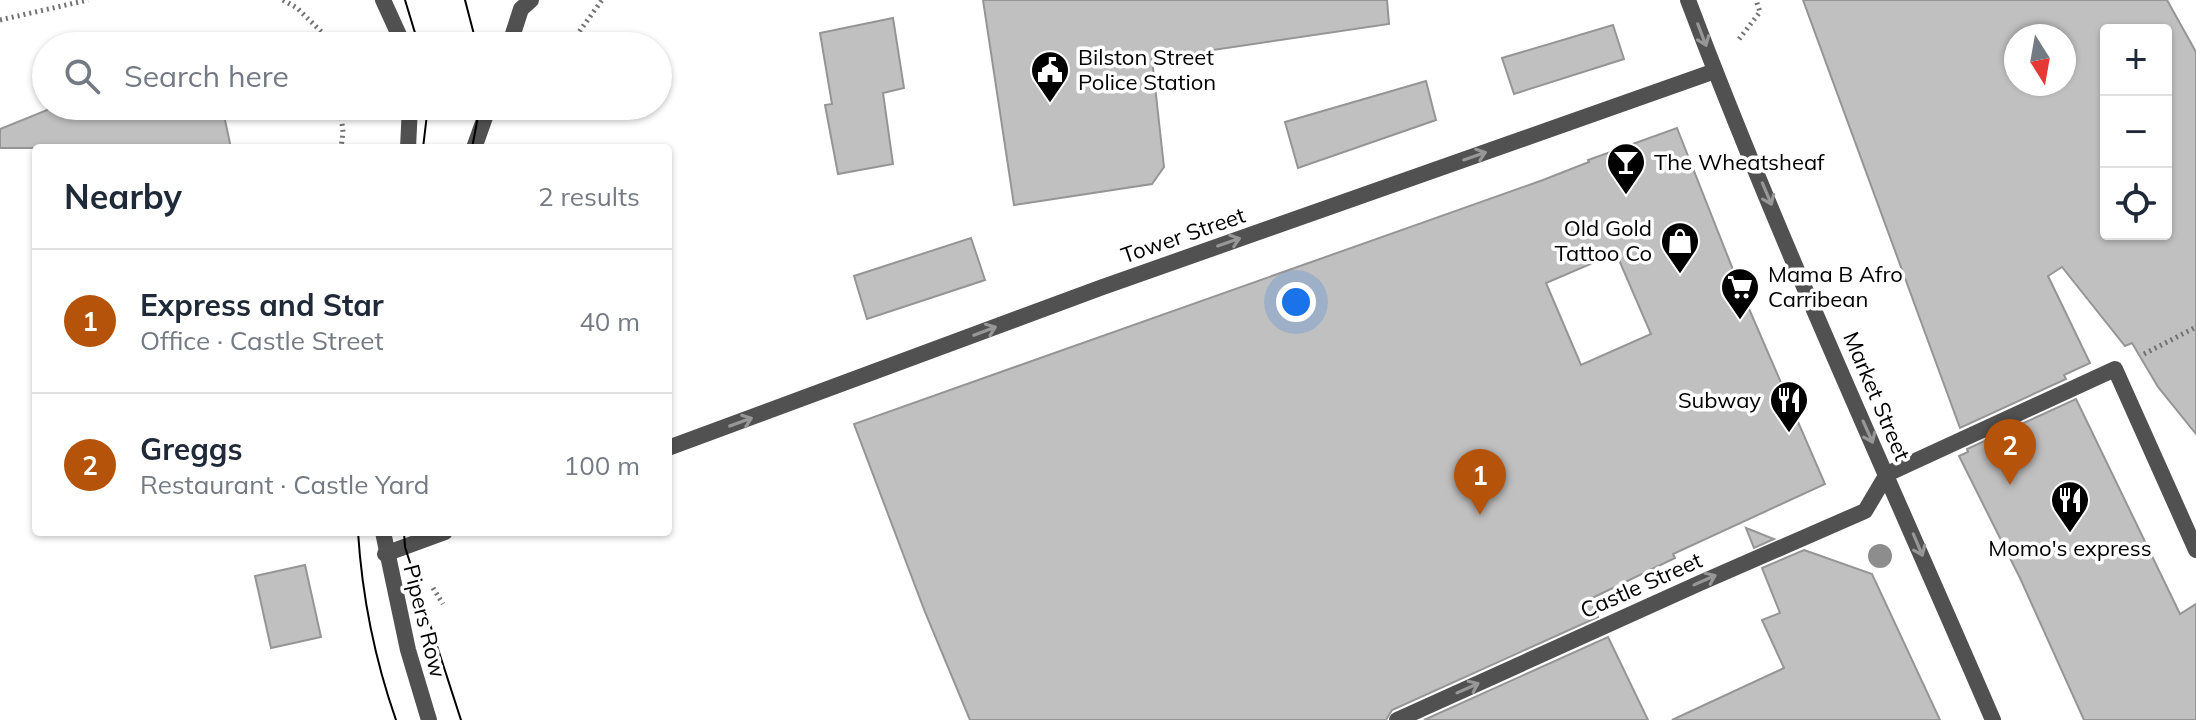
<!DOCTYPE html>
<html lang="en">
<head>
<meta charset="utf-8">
<style>
	:root { --surface:#fff; --page:#f2f2f3; --text:#1f2937; --muted:#747a83; --line:#e0e1e3; --accent:#b45309 }
	body { margin:0; font-family:Mulish,sans-serif; background:var(--page); color:var(--text) }
	.controls { position:absolute; right:24px; top:24px; display:grid; overflow:hidden; border-radius:8px; box-shadow:0 2px 6px #0004 }
	.controls button { width:72px; height:72px; display:grid; place-items:center; padding:0; border:0; border-bottom:2px solid var(--line); background:var(--surface); color:var(--text); font:40px sans-serif }
	.compass { position:absolute; left:2004px; top:24px; width:72px; height:72px; border-radius:50%; background:var(--surface); box-shadow:0 2px 6px #0004; rotate:169deg }
	.you { position:absolute; left:1296px; top:302px; width:28px; height:28px; margin:-20px; border:6px solid #fff; border-radius:50%; background:#1a73e8; box-shadow:0 0 0 12px #1a73e833 }
	.badge { display:grid; place-items:center; width:52px; height:52px; border-radius:50%; background:var(--accent); color:#fff; font-size:26px; font-weight:700 }
	.pin { position:absolute; translate:-50% -66px; filter:drop-shadow(0 2px 4px #0008) }
	.pin::after { content:''; position:absolute; top:42px; width:28px; height:24px; background:inherit; clip-path:polygon(0 0,100% 0,50% 100%) }
	.list { margin:0; padding:0; list-style:none }
	h2 { display:flex; justify-content:space-between; align-items:center; height:104px; margin:0; padding:0 32px; font-size:34px }
	h2 small { font-size:26px; font-weight:400; color:var(--muted) }
	.list li { display:grid; grid-template-columns:52px 1fr auto; gap:24px; align-items:center; box-sizing:border-box; height:144px; padding:0 32px; border-top:2px solid var(--line) }
	.list b { display:block; font-size:30px; white-space:nowrap }
	.list p { margin:0; font-size:26px; white-space:nowrap; color:var(--muted) }
	.list em { font-size:26px; font-style:normal; color:var(--muted) }
	.icon { flex:none; width:44px; height:44px; fill:none; stroke:currentColor; stroke-width:2; stroke-linecap:round; stroke-linejoin:round }
	.map { position:relative; flex:none; width:2196px; height:720px; overflow:hidden }
	.search { position:absolute; background:var(--surface); box-shadow:0 2px 6px #0004; left:32px; top:32px; width:640px; height:88px; display:flex; align-items:center; gap:20px; box-sizing:border-box; padding:0 28px; border-radius:44px; color:var(--muted); font-size:30px }
	.panel { position:absolute; background:var(--surface); box-shadow:0 2px 6px #0004; left:32px; top:144px; width:640px; height:392px; border-radius:8px }
	.map>svg:first-child { display:block }
	.building { fill:#c0c0c0; stroke:#959595; stroke-width:2; fill-rule:evenodd }
	.lines { fill:none; stroke-linecap:round; stroke-linejoin:round }
	.path { stroke:#737373; stroke-width:5; stroke-dasharray:2 4; stroke-linecap:butt }
	.minor { stroke:#515151; stroke-width:16 }
	.tram { stroke:#000; stroke-width:2 }
	.tree { fill:#8d8d8d }
	.oneway { stroke:#979797 }
	.labels { text-anchor:middle; stroke-width:7; stroke-linejoin:round; paint-order:stroke }
	.poi-label { font-size:22px; fill:#000; stroke:#fff; text-anchor:start }
	.street-label { font-size:22px; fill:#000; stroke:#fff }
</style>
</head>
<body>
<div class="map">
<svg width="2196" height="720" viewBox="0 0 2196 720">
	<rect width="100%" height="100%" fill="#fff"/>
	<g class="building">
		<path d="M983,0H1387L1389,24L1152,59L1164,167L1152,184L1014,205Z"/>
		<path d="M1803,0H2167L2196,52V434L2158,387L2132,343L2125,346L2062,267L2048,276L2090,363L2064,375L2066,379L1960,428ZM2106,30H2166V234H2106ZM2016,36H2064V84H2016Z"/>
		<path d="M893,18L904,88L883,93L893,164L838,174L825,105L832,104L820,33Z"/>
		<path d="M1613,25L1624,59L1514,94L1502,58Z"/>
		<path d="M1426,81L1436,120L1298,168L1285,122Z"/>
		<path d="M57,106H222L231,148H0V129Z"/>
		<path d="M1677,128L1743,295L1825,484L1673,554L1675,558L1590,599L1598,617L1392,710L1386,720H970L925,612L854,424L1543,180L1589,162L1588,160ZM1616,253L1651,334L1581,365L1546,283Z"/>
		<path d="M971,238L985,280L867,319L854,276Z"/>
		<path d="M2076,399L2180,614L2196,604V720H2084L2020,578L1959,456L1968,452L1967,449Z"/>
		<path d="M1746,528L1774,539L1754,548Z"/>
		<path d="M1804,550L1872,574L1940,720H1672L1784,668L1762,620L1780,613L1762,568Z"/>
		<path d="M305,565L321,637L271,648L255,576Z"/>
		<path d="M1608,637L1648,720H1424Z"/>
	</g>
	<g class="lines">
		<g class="path">
			<path d="M283,0L297,8L332,42L333,46"/>
			<path d="M0,20L88,0"/>
			<path d="M1739,39L1760,12L1756,0"/>
			<path d="M332,42L364,40"/>
			<path d="M437,42L475,41"/>
			<path d="M569,46L602,0"/>
			<path d="M340,106L343,132L341,148"/>
			<path d="M2144,354L2196,327"/>
			<path d="M433,588L443,604"/>
		</g>
		<g class="minor">
			<path d="M383,0L404,46"/>
			<path d="M1688,0C1780,244 1890,481 1993,720"/>
			<path d="M509,46L521,9L531,0"/>
			<path d="M408,148L410,106"/>
			<path d="M474,148L489,106"/>
			<path d="M668,448L1100,288L1715,71"/>
			<path d="M1887,474L2115,369L2196,550"/>
			<path d="M383,532L408,650L429,720"/>
			<path d="M385,554L445,532"/>
			<path d="M1397,720L1700,583L1865,511L1887,474"/>
		</g>
		<g class="tram">
			<path d="M405,0L419,46"/>
			<path d="M465,0L477,46"/>
			<path d="M423,148L428,106"/>
			<path d="M472,148L480,106"/>
			<path d="M358,532C362,595 375,660 396,720"/>
			<path d="M404,532L405,547L461,720"/>
		</g>
	</g>
	<circle class="tree" cx="1880" cy="556" r="12"/>
	<defs><path id="oneway-shaft" d="M-6 0H5M1.5-3L5.5 0L1.5 3" fill="none" stroke-width="1.6" stroke-linecap="round" stroke-linejoin="round" transform="scale(2)"/></defs>
	<g class="oneway">
		<use href="#oneway-shaft" transform="translate(1702 35) rotate(69)"/>
		<use href="#oneway-shaft" transform="translate(1475 156) rotate(-19)"/>
		<use href="#oneway-shaft" transform="translate(1767 194) rotate(67)"/>
		<use href="#oneway-shaft" transform="translate(1229 242) rotate(-19)"/>
		<use href="#oneway-shaft" transform="translate(985 331) rotate(-21)"/>
		<use href="#oneway-shaft" transform="translate(741 422) rotate(-20)"/>
		<use href="#oneway-shaft" transform="translate(1868 432) rotate(66)"/>
		<use href="#oneway-shaft" transform="translate(1918 545) rotate(67)"/>
		<use href="#oneway-shaft" transform="translate(1705 580) rotate(-24)"/>
		<use href="#oneway-shaft" transform="translate(1468 688) rotate(-24)"/>
	</g>
	<defs>
		<symbol id="civic-pin" viewBox="-11 -11 22 30"><path d="M0 17L-7.5 6A9.5 9.5 0 1 1 7.5 6Z" fill="#000" stroke="#fff"/><path d="M-.6-6.5H3V-4.5H.6V-3L4-1V1h2V6H-6V1h2V-1L-.6-3ZM-1.2 2.5V6h2.4V2.5Z" fill="#fff"/></symbol>
		<symbol id="bar-pin" viewBox="-11 -11 22 30"><path d="M0 17L-7.5 6A9.5 9.5 0 1 1 7.5 6Z" fill="#000" stroke="#fff"/><path d="M-6-5H6L.8 .8V4.5H3.5V6h-7V4.5H-.8V.8Z" fill="#fff"/></symbol>
		<symbol id="shop-pin" viewBox="-11 -11 22 30"><path d="M0 17L-7.5 6A9.5 9.5 0 1 1 7.5 6Z" fill="#000" stroke="#fff"/><path d="M-5-2.5h2.3a2.7 3.5 0 0 1 5.4 0H5L5.5 6h-11ZM-1.5-2.5h3a1.5 2.3 0 0 0-3 0Z" fill="#fff"/></symbol>
		<symbol id="supermarket-pin" viewBox="-11 -11 22 30"><path d="M0 17L-7.5 6A9.5 9.5 0 1 1 7.5 6Z" fill="#000" stroke="#fff"/><path d="M-6-5.5h2.5l.6 2H6L4.5 2H-2.5L-4.4-4H-6ZM-1.5 3.2a1.3 1.3 0 1 0 .1 0ZM3 3.2a1.3 1.3 0 1 0 .1 0Z" fill="#fff"/></symbol>
		<symbol id="restaurant-pin" viewBox="-11 -11 22 30"><path d="M0 17L-7.5 6A9.5 9.5 0 1 1 7.5 6Z" fill="#000" stroke="#fff"/><path d="M-5-6h1v4h1v-4h1v4h1v-4h1v5L-1.5 .5V6h-2V.5L-5-1ZM5-6V6H3V1.5H1.5Q1.5-4 5-6Z" fill="#fff"/></symbol>
	</defs>
	<g fill-rule="evenodd">
		<use href="#civic-pin" x="1028" y="48" width="44" height="60"/>
		<use href="#bar-pin" x="1604" y="140" width="44" height="60"/>
		<use href="#shop-pin" x="1658" y="219" width="44" height="60"/>
		<use href="#supermarket-pin" x="1718" y="265" width="44" height="60"/>
		<use href="#restaurant-pin" x="1767" y="378" width="44" height="60"/>
		<use href="#restaurant-pin" x="2048" y="478" width="44" height="60"/>
	</g>
	<g class="labels">
		<g class="poi-label">
			<text x="1078" y="65">Bilston Street<tspan x="1078" dy="25">Police Station</tspan></text>
			<text x="1654" y="170">The Wheatsheaf</text>
			<text x="1652" y="236" text-anchor="end">Old Gold<tspan x="1652" dy="25">Tattoo Co</tspan></text>
			<text x="1768" y="282">Mama B Afro<tspan x="1768" dy="25">Carribean</tspan></text>
			<text x="1761" y="408" text-anchor="end">Subway</text>
			<text x="2070" y="556" text-anchor="middle">Momo's express</text>
		</g>
		<g class="street-label">
			<text transform="translate(1183 235) rotate(-19)" y="8">Tower Street</text>
			<text transform="translate(1877 396) rotate(67)" y="8">Market Street</text>
			<text transform="translate(1641 585) rotate(-24)" y="8">Castle Street</text>
			<text transform="translate(425 621) rotate(76)" y="8">Pipers Row</text>
		</g>
	</g>
</svg>
<div class="controls">
<button>+</button>
<button>−</button>
<button><svg class="icon" aria-label="locate" viewBox="0 0 24 24"><circle cx="12" cy="12" r="6"/><path d="M12 2v4M12 18v4M2 12h4M18 12h4"/></svg></button>
</div>
<svg class="compass" viewBox="-18 -18 36 36"><path d="M0-13l5 13h-10z" fill="#e53935"/><path d="M0 13l5-13h-10z" fill="#747a83"/></svg>
<div class="you"></div>
<div class="pin badge" style="left:1480px;top:515px">1</div>
<div class="pin badge" style="left:2010px;top:485px">2</div>
<div class="search"><svg class="icon" aria-label="search" viewBox="0 0 24 24"><circle cx="10" cy="10" r="6"/><path d="M15 15l6 6"/></svg>Search here</div>
<section class="panel">
<h2>Nearby<small>2 results</small></h2>
<ul class="list">
<li><span class="badge">1</span><div><b>Express and Star</b><p>Office · Castle Street</p></div><em>40 m</em></li>
<li><span class="badge">2</span><div><b>Greggs</b><p>Restaurant · Castle Yard</p></div><em>100 m</em></li>
</ul>
</section>
</div>
</body>
</html>
